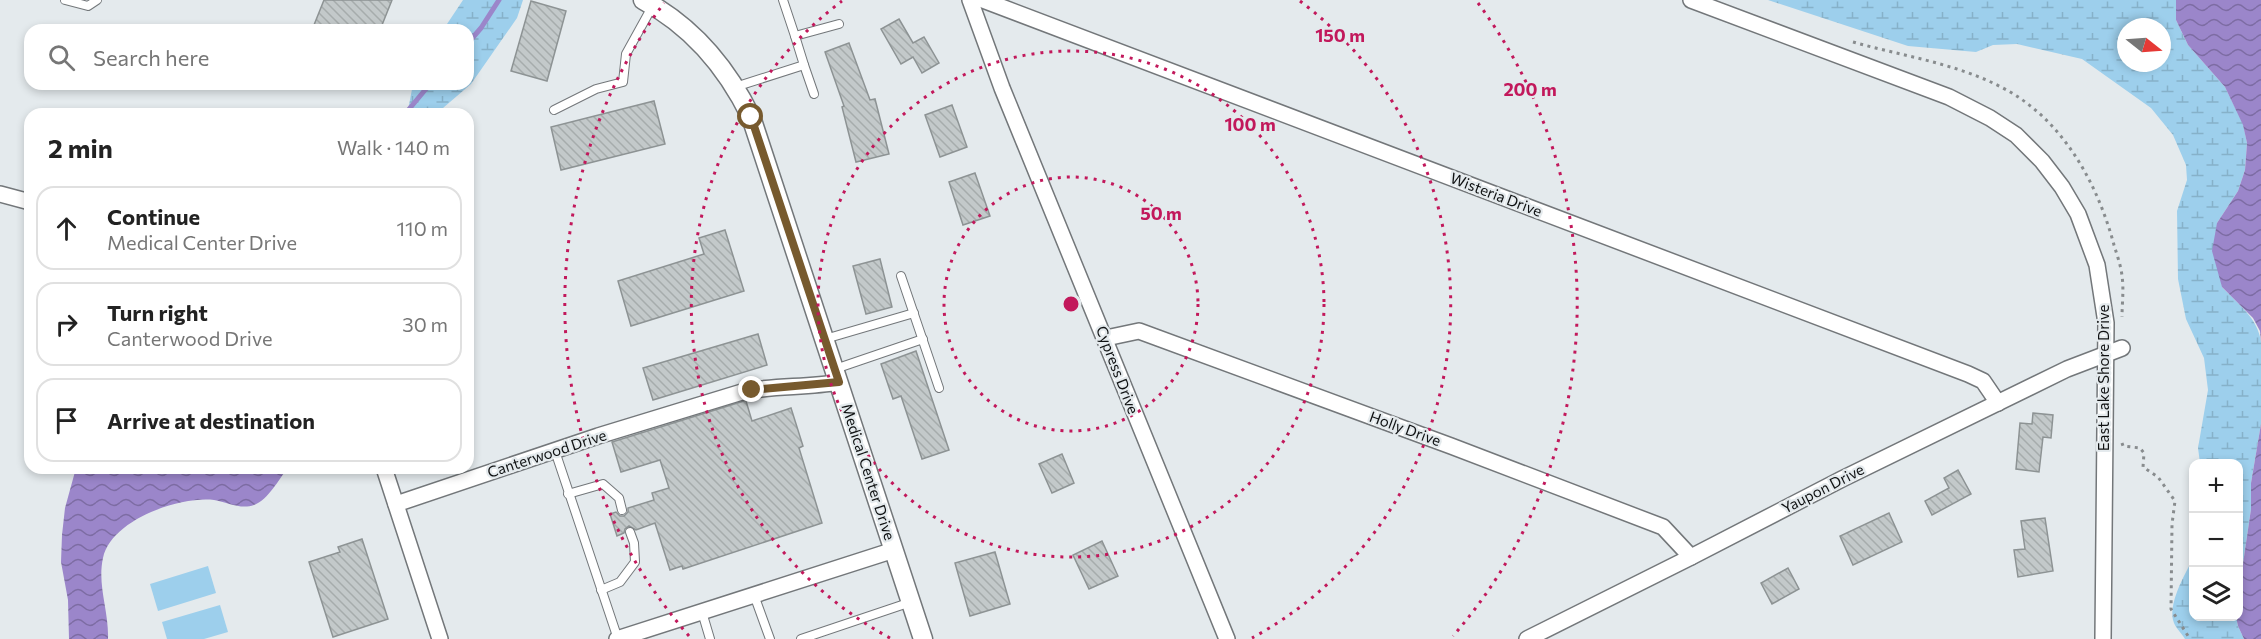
<!DOCTYPE html>
<html lang="en">
<head>
<meta charset="utf-8">
<style>
	:root { --surface:#fff; --page:#f2f2f2; --text:#222; --muted:#767676; --line:#e0e0e0 }
	body { margin:0; font-family:Commissioner,sans-serif; background:var(--page); color:var(--text) }
	.controls { position:absolute; right:18px; bottom:18px; display:grid; overflow:hidden; border-radius:12px; box-shadow:0 3px 9px #0003 }
	.controls button { width:54px; height:54px; display:grid; place-items:center; padding:0; border:0; border-bottom:2px solid var(--line); background:var(--surface); color:var(--text); font:30px sans-serif }
	.compass { position:absolute; left:2117px; top:18px; width:54px; height:54px; border-radius:50%; background:var(--surface); box-shadow:0 3px 9px #0003; rotate:107deg }
	.stop { position:absolute; width:18px; height:18px; margin:-14px; border:4px solid #775a2e; border-radius:50%; background:#fff }
	.stop.end { background:#775a2e; border-color:#fff; box-shadow:0 2px 6px #0008 }
	.list { margin:0; padding:0; list-style:none }
	h2 { display:flex; justify-content:space-between; align-items:center; height:78px; margin:0; padding:0 24px; font-size:26px }
	h2 small { font-size:20px; font-weight:400; color:var(--muted) }
	.list li { display:grid; grid-template-columns:39px 1fr auto; gap:18px; align-items:center; box-sizing:border-box; height:84px; margin:0 12px 12px; padding:0 12px; border:2px solid var(--line); border-radius:18px }
	.list b { display:block; font-size:22px; white-space:nowrap }
	.list p { margin:0; font-size:20px; white-space:nowrap; color:var(--muted) }
	.list em { font-size:20px; font-style:normal; color:var(--muted) }
	.icon { flex:none; width:33px; height:33px; fill:none; stroke:currentColor; stroke-width:2; stroke-linecap:round; stroke-linejoin:round }
	.map { position:relative; flex:none; width:2261px; height:639px; overflow:hidden }
	.search { position:absolute; background:var(--surface); box-shadow:0 3px 9px #0003; left:24px; top:24px; width:450px; height:66px; display:flex; align-items:center; gap:15px; box-sizing:border-box; padding:0 21px; border-radius:18px; color:var(--muted); font-size:22px }
	.panel { position:absolute; background:var(--surface); box-shadow:0 3px 9px #0003; left:24px; top:108px; width:450px; height:366px; border-radius:18px }
	.map>svg:first-child { display:block }
	.wetland { fill:url(#wetland-marsh); fill-rule:evenodd }
	.garden { fill:#9dcfec }
	.water { fill:url(#water-waves) }
	.lines { fill:none; stroke-linecap:round; stroke-linejoin:round }
	.stream { stroke:#9b86ca; stroke-width:5 }
	.building { fill:url(#building-back-hatch); stroke:#8d9394; stroke-width:1.5 }
	.service-casing { stroke:#73777a; stroke-width:10 }
	.minor-casing { stroke:#73777a; stroke-width:18 }
	.tertiary-casing { stroke:#73777a; stroke-width:21 }
	.path { stroke:#888c8e; stroke-width:3; stroke-dasharray:3 4.5; stroke-linecap:butt }
	.service { stroke:#fff; stroke-width:8 }
	.minor { stroke:#fff; stroke-width:15 }
	.tertiary { stroke:#fff; stroke-width:18 }
	.route { stroke:#775a2e; stroke-width:8 }
	.ring { fill:none; stroke:#c2185b; stroke-width:3; stroke-dasharray:3 6 }
	.labels { text-anchor:middle; stroke-width:4.5; stroke-linejoin:round; paint-order:stroke }
	.street-label { font-size:15px; fill:#0f1112; stroke:#e4eaed }
	.centre { fill:#c2185b; stroke:#e4eaed; stroke-width:3 }
	.ring-label { font-size:18px; text-anchor:middle; font-weight:bold; fill:#c2185b; stroke:#e4eaed; stroke-width:4.5; stroke-linejoin:round; paint-order:stroke }
</style>
</head>
<body>
<div class="map">
<svg width="2261" height="639" viewBox="0 0 2261 639">
	<defs>
		<pattern id="wetland-marsh" width="20" height="14" patternUnits="userSpaceOnUse" patternTransform="scale(1.5)"><rect width="20" height="14" fill="#9dcfec"/><path d="M1 5h8M5 5V1M11 12h8M15 12V8" fill="none" stroke="#86b1c9"/></pattern>
		<pattern id="water-waves" width="16" height="10" patternUnits="userSpaceOnUse" patternTransform="scale(1.5)"><rect width="16" height="10" fill="#9b86ca"/><path d="M0 5q4-4 8 0t8 0" fill="none" stroke="#7d6ca3"/></pattern>
		<pattern id="building-back-hatch" width="6" height="6" patternUnits="userSpaceOnUse" patternTransform="scale(1.5)"><rect width="6" height="6" fill="#c3c9ca"/><path d="M-1 5l2 2M0 0l6 6M5-1l2 2" fill="none" stroke="#a6acac"/></pattern>
	</defs>
	<rect width="100%" height="100%" fill="#e4eaed"/>
	<g class="wetland">
		<path d="M463,0H523L517,18L471,84L436,114H416L408,110L413,84H468V30H443Z"/>
		<path d="M1768,0H2176V20L2188,45L2225,87L2243,124L2247,143L2245,170L2238,191L2217,223L2222,287C2238,304 2258,318 2261,342V424L2251,483V509L2239,591L2238,464L2200,463L2198,448L2208,390L2204,358L2186,319L2178,279L2177,211L2187,180L2186,165L2173,135L2151,108L2082,59L2017,44L1993,45L1976,52L1908,46ZM2126,27H2162V63H2126Z"/>
		<path d="M2193,558L2194,616L2236,617L2238,626L2244,639H2185C2182,634 2176,628 2174,623C2167,604 2185,575 2193,558Z"/>
	</g>
	<g class="garden">
		<path d="M208,566L216,593L158,611L150,584Z"/>
		<path d="M220,605L228,632L204,639H167L162,622Z"/>
	</g>
	<g class="water">
		<path d="M2176,0H2261V342L2260,331L2253,318L2222,287L2212,251L2217,223L2238,191L2245,170L2247,143L2243,125L2225,87L2188,45L2176,20Z"/>
		<path d="M2261,424V639H2244L2238,626L2236,617L2238,616L2239,591L2251,509V483Z"/>
		<path d="M76,468H288C278,480 269,499 254,505C241,510 227,502 214,500C179,496 111,520 103,558C97,585 109,611 108,639H69L68,600L61,562L62,535L65,508Z"/>
	</g>
	<g class="lines">
		<g class="stream">
			<path d="M468,43L481,28L499,0"/>
			<path d="M405,114L430,84"/>
		</g>
	</g>
	<g class="building">
		<path d="M324,0H392L380,30H312Z"/>
		<path d="M531,1L566,11L547,81L511,71Z"/>
		<path d="M899,19L913,43L924,37L939,63L922,73L913,57L901,64L881,29Z"/>
		<path d="M849,43L870,100L875,99L889,154L856,162L842,107L844,106L825,52Z"/>
		<path d="M654,101L665,144L561,170L551,127Z"/>
		<path d="M952,105L967,147L940,157L925,115Z"/>
		<path d="M975,173L990,216L963,225L949,182Z"/>
		<path d="M725,230L744,291L631,326L618,281L704,254L699,238Z"/>
		<path d="M880,259L892,307L866,314L853,266Z"/>
		<path d="M758,334L767,365L653,400L643,368Z"/>
		<path d="M916,351L949,450L922,459L901,396L893,399L881,364Z"/>
		<path d="M744,401H746L752,421L791,408L803,446L799,448L822,523L683,569L682,566L670,570L655,523L636,530L629,526L625,529L624,533L617,536L610,514L616,512L620,516H624L628,512V508L654,500L652,493L669,488L660,460L621,472L612,442Z"/>
		<path d="M2033,413L2053,415L2051,438L2043,437L2039,472L2016,469L2020,423L2032,424Z"/>
		<path d="M1062,454L1074,483L1052,493L1039,464Z"/>
		<path d="M1958,470L1971,494L1932,515L1925,501L1949,488L1944,478Z"/>
		<path d="M1889,513L1902,542L1853,565L1840,536Z"/>
		<path d="M2045,518L2053,571L2018,577L2014,550L2025,549L2021,521Z"/>
		<path d="M362,539L388,619L333,637L309,562L340,552L338,547Z"/>
		<path d="M1102,541L1118,576L1089,589L1073,555Z"/>
		<path d="M995,552L1010,604L970,616L955,563Z"/>
		<path d="M1788,568L1799,589L1772,604L1761,583Z"/>
	</g>
	<g class="lines">
		<defs>
			<g id="service">
				<path d="M65,0L88,6L97,0"/>
				<path d="M783,0L795,36"/>
				<path d="M804,65L814,94"/>
				<path d="M735,87L804,65L795,36L839,24"/>
				<path d="M554,110L596,89L623,82L626,54L652,7"/>
				<path d="M901,276L939,388"/>
				<path d="M825,339L914,313"/>
				<path d="M835,369L923,339"/>
				<path d="M555,451L618,639"/>
				<path d="M568,494L603,484L619,498L622,510"/>
				<path d="M601,590L620,582L635,562L634,543L630,532"/>
				<path d="M754,595L770,639"/>
				<path d="M702,612L710,639"/>
				<path d="M801,639L911,602"/>
			</g>
			<g id="minor">
				<path d="M970,0L1002,88L1227,639"/>
				<path d="M983,0L1968,374L1983,381L1998,403"/>
				<path d="M1691,0L1949,97L1990,118L2016,135L2042,161L2062,187L2078,214L2097,265L2106,323L2103,639"/>
				<path d="M0,194L30,202"/>
				<path d="M1106,338L1139,331L1451,446L1663,527L1691,557"/>
				<path d="M384,468L440,639"/>
				<path d="M396,504L598,436L742,392C774,385 807,388 839,382"/>
				<path d="M617,639L894,550"/>
				<path d="M1527,639L1691,557L1842,479L2067,369L2122,348"/>
			</g>
			<path id="tertiary" d="M643,0C692,26 727,68 751,117L923,639"/>
		</defs>
		<use href="#service" class="service-casing"/>
		<use href="#minor" class="minor-casing"/>
		<use href="#tertiary" class="tertiary-casing"/>
		<g class="path">
			<path d="M1853,42C1902,56 1955,63 2001,87C2062,118 2097,182 2114,245C2117,255 2121,266 2122,276C2124,289 2122,304 2122,317"/>
			<path d="M2122,443L2123,446L2140,448L2144,453L2143,467L2158,477L2175,501L2172,524L2171,609L2190,639"/>
		</g>
		<use href="#service" class="service"/>
		<use href="#minor" class="minor"/>
		<use href="#tertiary" class="tertiary"/>
	</g>
	<g class="lines">
		<path class="route" d="M751,117L839,382L752,390"/>
	</g>
	<g class="ring">
		<circle cx="1071" cy="304" r="127"/>
		<circle cx="1071" cy="304" r="253"/>
		<path d="M890 638A380 380 0 0 1 842 1M1300 1A380 380 0 0 1 1252 638"/>
		<path d="M689 636A506 506 0 0 1 664 3M1478 3A506 506 0 0 1 1453 636"/>
	</g>
	<g class="labels">
		<g class="street-label">
			<text transform="translate(1496 195) rotate(21)" y="5">Wisteria Drive</text>
			<text transform="translate(1117 370) rotate(69)" y="5">Cypress Drive</text>
			<text transform="translate(2104 378) rotate(-90)" y="5">East Lake Shore Drive</text>
			<text transform="translate(1405 429) rotate(20)" y="5">Holly Drive</text>
			<text transform="translate(547 454) rotate(-18)" y="5">Canterwood Drive</text>
			<text transform="translate(868 472) rotate(72)" y="5">Medical Center Drive</text>
			<text transform="translate(1823 489) rotate(-27)" y="5">Yaupon Drive</text>
		</g>
	</g>
	<circle cx="1071" cy="304" r="9" class="centre"/>
	<g class="ring-label">
		<text x="1340" y="42">150 m</text>
		<text x="1530" y="96">200 m</text>
		<text x="1250" y="131">100 m</text>
		<text x="1161" y="220">50 m</text>
	</g>
</svg>
<div class="controls">
<button>+</button>
<button>−</button>
<button><svg class="icon" aria-label="layers" viewBox="0 0 24 24"><path d="M12 4l9 5-9 5-9-5zM3 14l9 5 9-5"/></svg></button>
</div>
<svg class="compass" viewBox="-18 -18 36 36"><path d="M0-13l5 13h-10z" fill="#e53935"/><path d="M0 13l5-13h-10z" fill="#767676"/></svg>
<div class="stop" style="left:751px;top:117px"></div>
<div class="stop end" style="left:752px;top:390px"></div>
<div class="search"><svg class="icon" aria-label="search" viewBox="0 0 24 24"><circle cx="10" cy="10" r="6"/><path d="M15 15l6 6"/></svg>Search here</div>
<section class="panel">
<h2>2 min<small>Walk · 140 m</small></h2>
<ul class="list">
<li><svg class="icon" aria-label="ahead" viewBox="0 0 24 24"><path d="M12 20V5M6 11l6-6 6 6"/></svg><div><b>Continue</b><p>Medical Center Drive</p></div><em>110 m</em></li>
<li><svg class="icon" aria-label="right" viewBox="0 0 24 24"><path d="M7 20v-9h11M14 6l5 5-5 5"/></svg><div><b>Turn right</b><p>Canterwood Drive</p></div><em>30 m</em></li>
<li><svg class="icon" aria-label="arrive" viewBox="0 0 24 24"><path d="M6 21V4h12l-3 4 3 4H6"/></svg><div><b>Arrive at destination</b></div></li>
</ul>
</section>
</div>
</body>
</html>
